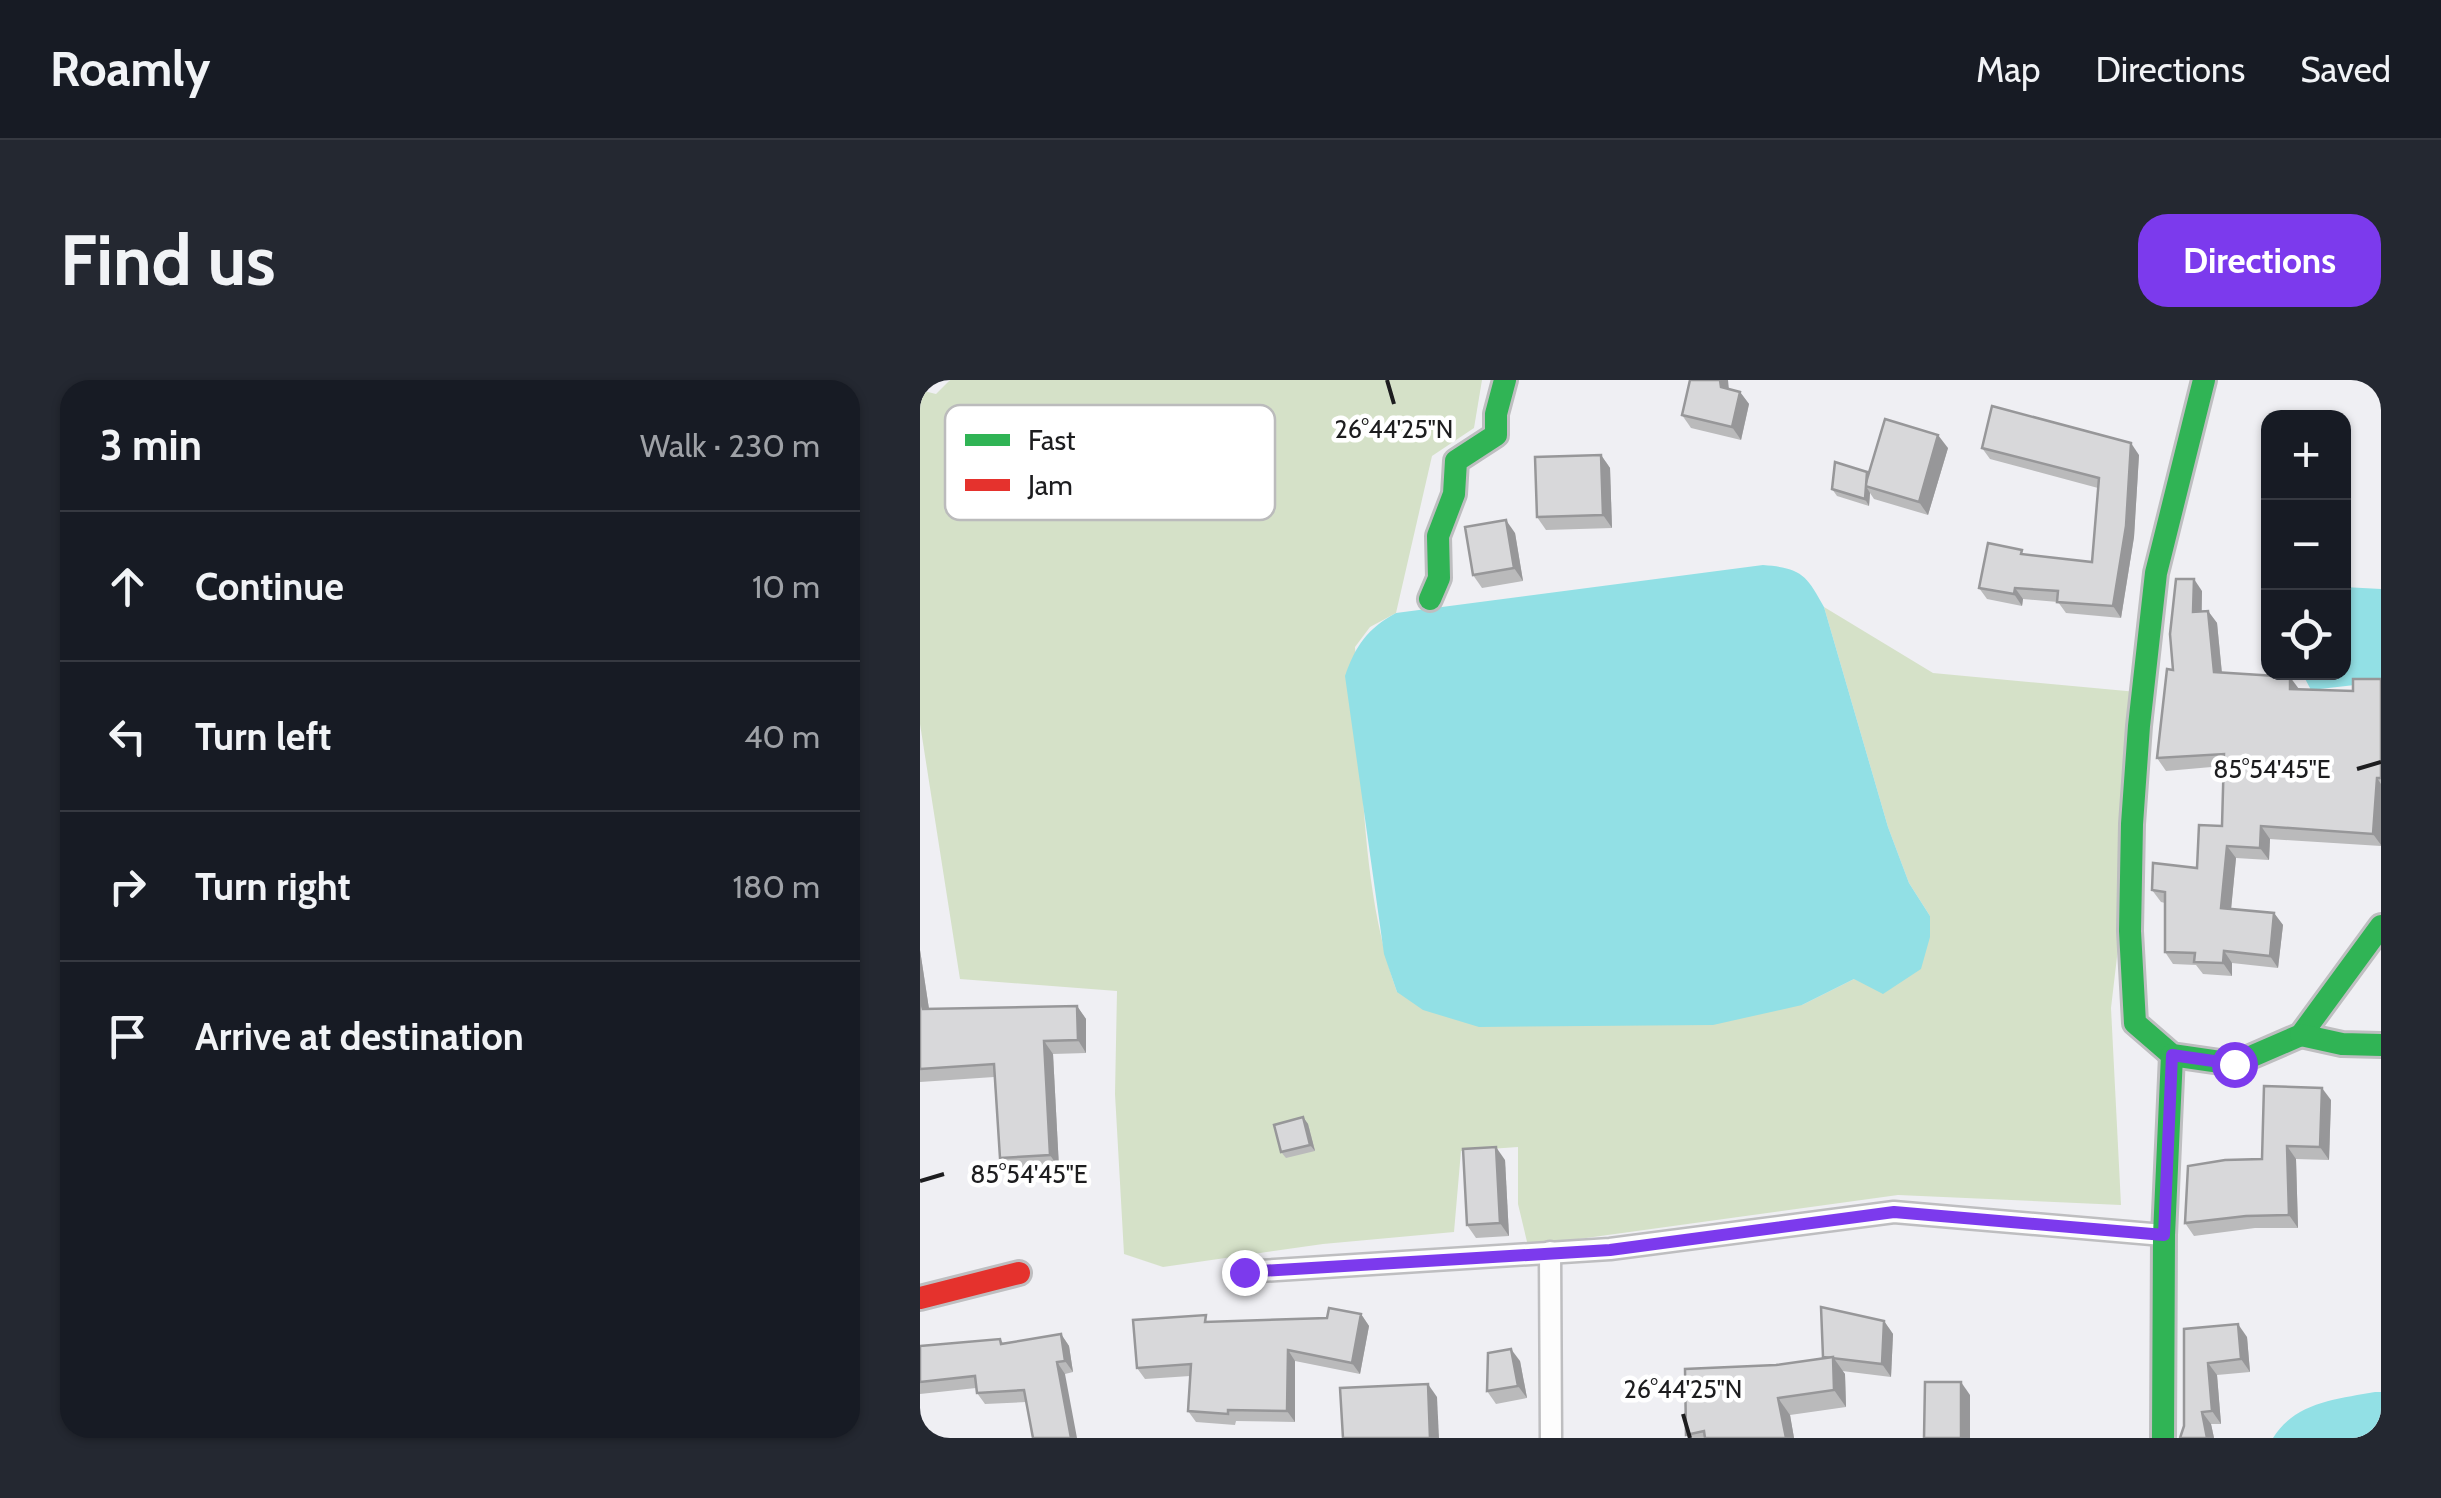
<!DOCTYPE html>
<html lang="en">
<head>
<meta charset="utf-8">
<style>
	:root { --surface:#171b24; --page:#242831; --text:#f1f3f6; --muted:#9ea1a6; --line:#363941; --accent:#7c3aed }
	body { margin:0; font-family:Cabin,sans-serif; background:var(--page); color:var(--text) }
	.controls { position:absolute; right:30px; top:30px; display:grid; overflow:hidden; border-radius:20px; box-shadow:0 2px 8px #0004 }
	.controls button { width:90px; height:90px; display:grid; place-items:center; padding:0; border:0; border-bottom:2px solid var(--line); background:var(--surface); color:var(--text); font:50px sans-serif }
	.stop { position:absolute; width:30px; height:30px; margin:-22px; border:8px solid #7c3aed; border-radius:50%; background:#fff }
	.stop.end { background:#7c3aed; border-color:#fff; box-shadow:0 2px 10px #0008 }
	.list { margin:0; padding:0; list-style:none }
	h2 { display:flex; justify-content:space-between; align-items:center; height:130px; margin:0; padding:0 40px; font-size:42px }
	h2 small { font-size:32px; font-weight:400; color:var(--muted) }
	.list li { display:grid; grid-template-columns:65px 1fr auto; gap:30px; align-items:center; box-sizing:border-box; height:150px; padding:0 40px; border-top:2px solid var(--line) }
	.list b { display:block; font-size:38px; white-space:nowrap }
	.list em { font-size:32px; font-style:normal; color:var(--muted) }
	.icon { flex:none; width:55px; height:55px; fill:none; stroke:currentColor; stroke-width:2; stroke-linecap:round; stroke-linejoin:round }
	.map { position:relative; flex:none; width:1461px; height:1058px; overflow:hidden; border-radius:30px }
	header { display:flex; align-items:center; gap:60px; box-sizing:border-box; height:140px; padding:0 50px; background:var(--surface); border-bottom:2px solid var(--line) }
	header strong { font-size:48px }
	nav { display:flex; gap:55px; margin-inline-start:auto; font-size:35px }
	.intro { display:flex; align-items:center; justify-content:space-between; box-sizing:border-box; height:240px; padding:0 60px }
	h1 { margin:0; font-size:70px }
	.button { padding:25px 45px; border-radius:30px; background:var(--accent); color:#fff; font-size:35px; font-weight:700 }
	main { display:flex; gap:60px; padding:0 60px }
	aside { flex:1; background:var(--surface); border-radius:30px; box-shadow:0 2px 8px #0004 }
	.map>svg:first-child { display:block }
	.green { fill:#d5e1c8 }
	.water { fill:#92e0e5 }
	.lines { fill:none; stroke-linecap:round; stroke-linejoin:round }
	.lane-casing { stroke:#bebec0; stroke-width:25 }
	.fast-casing { stroke:#bebec0; stroke-width:28 }
	.jam-casing { stroke:#bebec0; stroke-width:28 }
	.lane { stroke:#fdfdfd; stroke-width:20 }
	.fast { stroke:#30b455; stroke-width:22 }
	.jam { stroke:#e5322d; stroke-width:22 }
	.wall { fill:#bababb }
	.shaded-wall { fill:#979799 }
	.building { fill:#d8d8da; stroke:#979799; stroke-width:2.5 }
	.route { stroke:#7c3aed; stroke-width:12 }
	.ticks { fill:none; stroke:#1d1d1f; stroke-width:4 }
	.key { fill:#fff; stroke:#bbbbbc; stroke-width:2.5 }
	.key-label { font-size:28px; fill:#1d1d1f }
	.ticks-label { font-size:25px; text-anchor:middle; fill:#1d1d1f; stroke:#fff; stroke-width:9; stroke-linejoin:round; paint-order:stroke }
</style>
</head>
<body>
<header>
<strong>Roamly</strong>
<nav><a>Map</a><a>Directions</a><a>Saved</a></nav>
</header>
<div class="intro"><h1>Find us</h1><a class="button">Directions</a></div>
<main>
<aside>
<h2>3 min<small>Walk · 230 m</small></h2>
<ul class="list">
<li><svg class="icon" aria-label="ahead" viewBox="0 0 24 24"><path d="M12 20V5M6 11l6-6 6 6"/></svg><div><b>Continue</b></div><em>10 m</em></li>
<li><svg class="icon" aria-label="left" viewBox="0 0 24 24"><path d="M17 20v-9H6M10 6l-5 5 5 5"/></svg><div><b>Turn left</b></div><em>40 m</em></li>
<li><svg class="icon" aria-label="right" viewBox="0 0 24 24"><path d="M7 20v-9h11M14 6l5 5-5 5"/></svg><div><b>Turn right</b></div><em>180 m</em></li>
<li><svg class="icon" aria-label="arrive" viewBox="0 0 24 24"><path d="M6 21V4h12l-3 4 3 4H6"/></svg><div><b>Arrive at destination</b></div></li>
</ul>
</aside>
<div class="map">
<svg width="1461" height="1058" viewBox="0 0 1461 1058">
	<rect width="100%" height="100%" fill="#efeff3"/>
	<path class="green" d="M30,0H562L554,48L512,76L476,233L450,247L435,267C443,381 439,504 477,612L882,625L934,599L1010,536L989,503L968,447L904,227L1013,293L1228,313L1191,628L1201,825L978,815L608,866L598,824V767L541,771L534,852L403,864L243,887L204,874L195,714L197,611L40,599L0,344V10L16,14Z"/>
	<g class="water">
		<path d="M843,185C881,188 886,194 904,227L968,447L989,503L1010,536V557L1001,589L963,614L934,599L882,625L793,645L559,647L503,630L477,612L464,574L425,296C436,265 447,249 476,233Z"/>
		<path d="M1424,207L1461,209V302L1391,310L1382,293L1424,292Z"/>
		<path d="M1455,1012H1461V1058H1353C1375,1022 1417,1019 1455,1012Z"/>
	</g>
	<g class="lines">
		<defs>
			<g id="lane">
				<path d="M630,872L631,1058"/>
				<path d="M324,892L690,869L974,832L1243,855"/>
			</g>
			<g id="fast">
				<path d="M1284,0L1236,193L1219,346L1212,444L1210,551L1215,643L1252,675L1314,684L1381,655L1461,546"/>
				<path d="M510,219L519,198L518,156L534,114L536,81L576,55V34L585,0"/>
				<path d="M1381,655L1422,664L1461,665"/>
				<path d="M1243,1058L1244,855L1252,675"/>
			</g>
			<path id="jam" d="M0,918L99,893"/>
		</defs>
		<use href="#lane" class="lane-casing"/>
		<use href="#fast" class="fast-casing"/>
		<use href="#jam" class="jam-casing"/>
		<use href="#lane" class="lane"/>
		<use href="#fast" class="fast"/>
		<use href="#jam" class="jam"/>
	</g>
	<g class="wall">
		<path d="M809,9L820,12L829,24L821,60L771,48L762,35Z"/>
		<path d="M1028,68L1008,135L954,119L950,113L949,126L917,116L912,109L949,95Z"/>
		<path d="M1062,68L1219,75L1214,157L1201,238L1146,233L1138,222L1103,219L1102,226L1067,219L1059,208L1106,175L1172,182L1178,108L1070,79Z"/>
		<path d="M681,75L690,88L692,148L626,150L617,137Z"/>
		<path d="M595,153L603,201L562,208L553,195Z"/>
		<path d="M1282,211V231H1288L1297,243L1302,293L1379,309L1433,311L1461,299V466L1350,459L1349,480L1316,478L1311,529L1354,533L1363,545L1358,588L1312,583V596L1283,594L1276,585L1253,584L1245,572V523L1241,522L1232,510L1277,488L1302,446L1303,386L1246,391L1237,378L1253,290Z"/>
		<path d="M0,570L9,629L157,626L166,639V673L133,674L139,788L88,790L80,778L74,697L0,702Z"/>
		<path d="M1411,720L1409,780L1376,779L1378,848H1335L1274,856L1265,843Z"/>
		<path d="M383,737L388,744L395,771L366,778L361,772Z"/>
		<path d="M585,780L589,856L556,858L547,845Z"/>
		<path d="M441,934L449,946L440,994L375,981V1042L316,1041L315,1045L276,1042L268,1031L270,996L225,999L217,988L292,942L407,938Z"/>
		<path d="M964,941L973,954L971,997L922,991L925,994L926,1027L870,1035L874,1058H768L766,1055L856,985L904,978Z"/>
		<path d="M1264,949L1327,957L1330,992L1297,995L1301,1044H1291L1294,1058H1260L1264,1046Z"/>
		<path d="M141,954L149,966L153,992L145,994L106,1022L65,1024L57,1013L56,1008L0,1014V966L80,959L83,963Z"/>
		<path d="M600,981L607,1018L576,1024L567,1011Z"/>
	</g>
	<g class="shaded-wall">
		<path d="M800,0H808L810,20L801,7Z"/>
		<path d="M820,12L829,24L821,60L812,47Z"/>
		<path d="M1018,55L1028,68L1008,135L999,122Z"/>
		<path d="M1211,63L1219,75L1214,157L1201,238L1193,226Z"/>
		<path d="M681,75L690,88L692,148L683,135Z"/>
		<path d="M946,106L950,113L949,126L945,119Z"/>
		<path d="M586,140L595,153L603,201L594,188Z"/>
		<path d="M1274,199L1282,211L1281,244L1273,232Z"/>
		<path d="M1095,208L1103,219L1102,226L1094,214Z"/>
		<path d="M1288,231L1297,243L1303,305L1294,292Z"/>
		<path d="M1370,297L1379,309H1370Z"/>
		<path d="M1457,398L1461,404V465L1453,454Z"/>
		<path d="M1341,446L1350,459L1349,480L1340,468Z"/>
		<path d="M1307,466L1316,478L1310,540L1301,528Z"/>
		<path d="M1354,533L1363,545L1358,588L1350,576Z"/>
		<path d="M0,570L11,642L3,629L0,612Z"/>
		<path d="M1304,571L1312,583V596L1303,583Z"/>
		<path d="M157,626L166,639V673L158,660Z"/>
		<path d="M124,661L133,674L139,788L130,775Z"/>
		<path d="M1402,708L1411,720L1409,780L1400,767Z"/>
		<path d="M383,737L388,744L395,771L390,765Z"/>
		<path d="M1367,766L1376,779L1378,848L1369,835Z"/>
		<path d="M576,767L585,780L589,856L580,843Z"/>
		<path d="M441,934L449,946L440,994L432,983Z"/>
		<path d="M964,941L973,954L971,997L962,984Z"/>
		<path d="M1318,944L1327,957L1330,992L1321,979Z"/>
		<path d="M141,954L149,966L153,992L145,981Z"/>
		<path d="M591,969L600,981L607,1018L598,1006Z"/>
		<path d="M368,970L375,981V1042L367,1031Z"/>
		<path d="M913,977L925,994L926,1027L914,1010Z"/>
		<path d="M137,982L145,994L157,1058H151Z"/>
		<path d="M1288,983L1297,995L1301,1044L1292,1031Z"/>
		<path d="M1041,1002L1050,1015V1058H1041Z"/>
		<path d="M508,1004L517,1017L519,1058H510Z"/>
		<path d="M858,1018L870,1035L874,1058H866Z"/>
		<path d="M1282,1032L1291,1044L1294,1058H1287Z"/>
	</g>
	<g class="building">
		<path d="M770,0H800L801,7L820,12L812,47L762,35Z"/>
		<path d="M1072,26L1211,63L1206,146L1193,226L1137,222L1138,211L1095,208L1094,214L1059,208L1068,163L1102,170L1101,174L1172,182L1179,98L1062,68Z"/>
		<path d="M965,39L1018,55L999,122L945,106Z"/>
		<path d="M681,75L683,135L617,137L615,77Z"/>
		<path d="M915,82L947,92L945,119L912,109Z"/>
		<path d="M586,140L594,188L553,195L545,147Z"/>
		<path d="M1256,199H1274L1273,232L1288,231L1294,292L1370,297V309L1433,311V299H1461V398H1457L1453,454L1341,446L1340,468L1307,466L1301,528L1354,533L1350,576L1304,571L1303,583L1274,582L1275,573L1245,572V512L1232,510L1233,483L1277,488L1279,445L1302,446L1304,374L1237,378L1247,289L1253,290L1250,254Z"/>
		<path d="M0,612L3,629L157,626L158,660L124,661L130,775L80,778L74,684L0,689Z"/>
		<path d="M1344,706L1402,708L1400,767L1367,766L1369,835L1326,836L1265,843L1268,786L1305,780L1342,779Z"/>
		<path d="M383,737L390,765L361,772L354,745Z"/>
		<path d="M576,767L580,843L547,845L543,769Z"/>
		<path d="M901,927L964,941L962,984L903,977Z"/>
		<path d="M409,928L441,934L432,983L368,970L367,1031L308,1030V1034L268,1031L271,984L217,988L213,940L286,935L285,942L407,938Z"/>
		<path d="M1318,944L1321,979L1288,983L1292,1031L1282,1032L1287,1058H1260L1264,1046V949Z"/>
		<path d="M141,954L145,981L137,982L151,1058H113L104,1010L57,1013L55,996L0,1002V966L80,959L81,964Z"/>
		<path d="M591,969L598,1006L567,1011L568,973Z"/>
		<path d="M913,977L914,1010L858,1018L866,1058H785L784,1051L766,1055L765,989L856,985Z"/>
		<path d="M1005,1002H1041V1058H1004Z"/>
		<path d="M508,1004L510,1058H423L420,1008Z"/>
	</g>
	<g class="lines">
		<path class="route" d="M324,892L690,870L974,832L1244,855L1252,675L1314,684"/>
	</g>
	<path class="ticks" d="M467,0L474,24M1437,389L1461,382M0,801L24,794M763,1034L770,1058"/>
	<rect x="25" y="25" width="330" height="115" rx="15" class="key"/>
	<rect x="45" y="54" width="45" height="12" fill="#30b455"/>
	<rect x="45" y="99" width="45" height="12" fill="#e5322d"/>
	<g class="key-label">
		<text x="108" y="70">Fast</text>
		<text x="108" y="115">Jam</text>
	</g>
	<g class="ticks-label">
		<text x="474" y="58">26°44'25"N</text>
		<text x="1352" y="398">85°54'45"E</text>
		<text x="109" y="803">85°54'45"E</text>
		<text x="763" y="1018">26°44'25"N</text>
	</g>
</svg>
<div class="controls">
<button>+</button>
<button>−</button>
<button><svg class="icon" aria-label="locate" viewBox="0 0 24 24"><circle cx="12" cy="12" r="6"/><path d="M12 2v4M12 18v4M2 12h4M18 12h4"/></svg></button>
</div>
<div class="stop" style="left:1314px;top:684px"></div>
<div class="stop end" style="left:324px;top:892px"></div>
</div>
</main>
</body>
</html>
